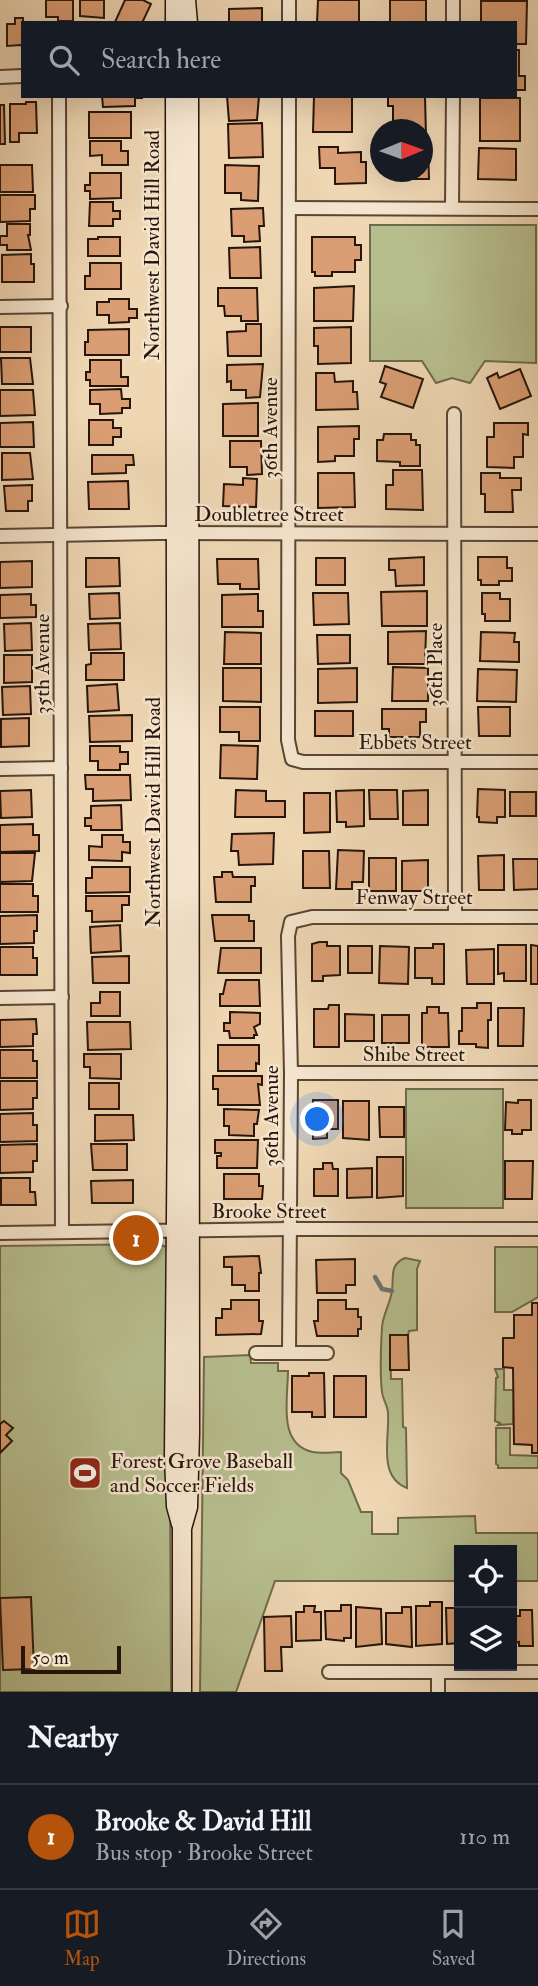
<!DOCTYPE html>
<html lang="en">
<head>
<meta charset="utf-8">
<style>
	:root { --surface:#171b24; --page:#242831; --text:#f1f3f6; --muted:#9ea1a6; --line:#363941; --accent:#b45309 }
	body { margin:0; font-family:"IM FELL Double Pica",serif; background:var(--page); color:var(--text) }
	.controls { position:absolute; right:21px; bottom:21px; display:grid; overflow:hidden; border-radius:0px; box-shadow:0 7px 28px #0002 }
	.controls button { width:63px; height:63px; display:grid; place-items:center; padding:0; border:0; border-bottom:2px solid var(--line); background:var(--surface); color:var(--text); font:35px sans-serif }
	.compass { position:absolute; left:370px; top:119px; width:63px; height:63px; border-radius:50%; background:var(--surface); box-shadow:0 7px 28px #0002; rotate:89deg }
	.scale { position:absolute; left:21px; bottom:18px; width:100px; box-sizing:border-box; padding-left:7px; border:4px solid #27150a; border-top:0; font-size:19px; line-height:24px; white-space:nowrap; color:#27150a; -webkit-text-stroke:5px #f5e5ce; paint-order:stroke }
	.you { position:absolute; left:318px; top:1120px; width:24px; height:24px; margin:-18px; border:5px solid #fff; border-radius:50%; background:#1a73e8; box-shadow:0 0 0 10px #1a73e833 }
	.badge { display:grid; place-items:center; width:46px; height:46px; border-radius:50%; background:var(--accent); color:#fff; font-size:23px; font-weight:700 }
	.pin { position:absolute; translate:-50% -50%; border:4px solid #fff; box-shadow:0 2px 7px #0006 }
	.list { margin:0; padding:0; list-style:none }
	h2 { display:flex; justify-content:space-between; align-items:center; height:91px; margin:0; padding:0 28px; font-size:30px }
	h2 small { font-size:23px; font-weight:400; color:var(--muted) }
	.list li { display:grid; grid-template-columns:46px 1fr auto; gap:21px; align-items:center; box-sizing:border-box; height:105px; padding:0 28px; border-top:2px solid var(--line) }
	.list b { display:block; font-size:26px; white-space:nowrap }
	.list p { margin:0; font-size:23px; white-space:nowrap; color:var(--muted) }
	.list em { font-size:23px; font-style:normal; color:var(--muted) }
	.icon { flex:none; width:38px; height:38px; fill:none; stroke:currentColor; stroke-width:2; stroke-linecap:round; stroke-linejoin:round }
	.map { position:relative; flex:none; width:538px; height:1692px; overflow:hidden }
	.search { position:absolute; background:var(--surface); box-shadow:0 7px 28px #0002; left:21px; right:21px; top:21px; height:77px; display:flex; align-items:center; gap:18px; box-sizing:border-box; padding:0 24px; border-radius:0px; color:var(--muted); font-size:26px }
	.sheet { height:196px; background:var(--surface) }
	nav { display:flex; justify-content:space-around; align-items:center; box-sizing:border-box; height:98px; border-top:2px solid var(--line); background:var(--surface); font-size:19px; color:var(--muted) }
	nav a { display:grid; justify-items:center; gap:4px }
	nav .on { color:var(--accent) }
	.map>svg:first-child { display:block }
	.green { fill:#b7be8e; stroke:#6f6a4c; stroke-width:2 }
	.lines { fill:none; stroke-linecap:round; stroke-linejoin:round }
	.stream { stroke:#6e7672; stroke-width:4.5 }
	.building { fill:#db9e74; stroke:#27150a; stroke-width:2 }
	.street-casing { stroke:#594634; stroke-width:16 }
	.secondary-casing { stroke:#27150a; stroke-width:21 }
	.street { stroke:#f5e5ce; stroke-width:12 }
	.secondary { stroke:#f5e5ce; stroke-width:18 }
	.labels { text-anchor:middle; stroke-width:5; stroke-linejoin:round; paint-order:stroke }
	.street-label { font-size:21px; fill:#27150a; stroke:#f5e5ce }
	.poi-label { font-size:21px; fill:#27150a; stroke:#f5e5ce; text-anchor:start }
</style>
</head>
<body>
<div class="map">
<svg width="538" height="1692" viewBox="0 0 538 1692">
	<rect width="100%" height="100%" fill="#efd7b4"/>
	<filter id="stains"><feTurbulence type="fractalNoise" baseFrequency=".00286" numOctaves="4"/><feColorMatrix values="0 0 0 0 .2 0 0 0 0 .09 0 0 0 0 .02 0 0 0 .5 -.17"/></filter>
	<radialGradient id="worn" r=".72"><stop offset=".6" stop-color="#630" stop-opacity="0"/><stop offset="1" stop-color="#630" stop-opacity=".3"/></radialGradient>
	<g class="green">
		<path d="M370,225H536V363L485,361L470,383L452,378L436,383L422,361H370Z"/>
		<rect x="406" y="1089" width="97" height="119"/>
		<path d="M159,1244L166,1247L169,1253L171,1692H0V1246Z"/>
		<path d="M495,1247H538V1297L512,1312H495Z"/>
		<path d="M405,1258L420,1261L417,1269V1330L409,1331L408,1335H390L391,1379H402L403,1427L406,1428L407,1488C377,1477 390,1436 388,1413C388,1406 383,1400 382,1392C380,1375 381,1344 382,1327C383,1314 391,1302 392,1290C394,1276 389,1265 405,1258Z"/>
		<path d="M250,1355L251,1363H278V1371H288C288,1398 277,1445 313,1452C321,1454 332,1452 341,1452V1473L348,1480L361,1512H372V1534H398V1518L475,1516L476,1533H538V1581H512V1550H459V1581H275L236,1692H200L204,1357Z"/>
		<path d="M495,1369H504V1390H514L513,1424L498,1425L500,1423L495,1421L496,1378L498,1377Z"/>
		<path d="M496,1428H510V1455L538,1456V1468H498V1465L496,1464Z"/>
	</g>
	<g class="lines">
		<path class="stream" d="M375,1277L382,1289L392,1291"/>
	</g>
	<g class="building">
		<path d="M46,0H73V21H58V17H46Z"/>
		<path d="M80,0H104V18L80,16Z"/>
		<path d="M125,0H143L151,4L142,23L115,22Z"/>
		<path d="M318,0H359V23H317Z"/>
		<rect x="390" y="0" width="36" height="23"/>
		<path d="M481,1H527L526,44H515V23H481Z"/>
		<path d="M262,8V23H229V9Z"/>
		<path d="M15,18H23V47L21,45L7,46V24H15Z"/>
		<path d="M515,50H519V76H525V90H515Z"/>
		<path d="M102,96H142V98H135V106L103,107Z"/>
		<path d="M227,96H259L257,120L229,121Z"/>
		<path d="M314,96H352V132H313Z"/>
		<path d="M425,96L426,136H422V130H393V106H388V97Z"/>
		<rect x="480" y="98" width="40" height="43"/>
		<path d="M26,102H36L37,133H19V142H10V104H26Z"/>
		<path d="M0,105H4L5,144H0Z"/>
		<rect x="89" y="112" width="42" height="26"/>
		<path d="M262,123L263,157L229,158L228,124Z"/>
		<path d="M90,141H121V151H128V165H102V155L90,156Z"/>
		<path d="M422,143H428L429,179H412V174L390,175V172H422Z"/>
		<path d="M319,147H338V153L361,152V162H366V183L335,184V168H320Z"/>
		<path d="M479,148L516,149V180L478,179Z"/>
		<path d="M0,165H32L33,192H0Z"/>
		<path d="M225,165L259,166L258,201L241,200V193H225Z"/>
		<path d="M90,173H121V198L90,199V191H85V185H90Z"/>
		<path d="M0,195H35V209H30V221L0,222Z"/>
		<path d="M90,202H113V211H120V219H113V226H89Z"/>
		<path d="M263,208L264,226H259L260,241L244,242V236H232L231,209Z"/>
		<path d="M7,224H30V235H28L31,250H7V245H0V236H7Z"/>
		<path d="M98,237H120V256H88V239H98Z"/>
		<path d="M312,237H355V245H361V260H355V272H332V276H315V272H312Z"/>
		<path d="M260,247L261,278H230L229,248Z"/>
		<path d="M31,254V264H34V282H2V255Z"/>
		<path d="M90,263H121V289H85V276H90Z"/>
		<path d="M354,286L353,321H314V288Z"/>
		<path d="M218,288H257L258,321H241V316H225L224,306H218Z"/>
		<path d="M109,299H129V309H137V318H129V322L109,323V315H97V302H109Z"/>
		<path d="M246,324H261V356H228L227,332L246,331Z"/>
		<rect x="0" y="327" width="31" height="25"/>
		<path d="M351,327V363L318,364V346H314V328Z"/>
		<path d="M129,329V355H85V342H88V330Z"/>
		<path d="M1,358H30L33,384H2Z"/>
		<path d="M90,360H121V377H128V386H90V380H86V372H90Z"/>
		<path d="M263,364L260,397L246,398V390H231V381L227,382V365Z"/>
		<path d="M385,366L423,379L413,408L381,397L386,384L380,382Z"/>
		<path d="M520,369L531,396L500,409L487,378L497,373L499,378Z"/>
		<path d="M316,373H334L335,382L353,381V392H357L358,409L316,410Z"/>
		<path d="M121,389L122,399H130V408H122V413L100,414V404H90V390Z"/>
		<path d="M0,390H33L35,415L0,416Z"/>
		<path d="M258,403V436H223V404Z"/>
		<path d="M89,420H113V428H121V437H113V445H89Z"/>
		<path d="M33,422L34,447H0V423Z"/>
		<path d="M494,423H528V435L523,434V457H514V468L487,467V437H494Z"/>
		<path d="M359,426V439H354V456H335V461L318,462V427Z"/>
		<path d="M384,434H411V440H416V445H420V466H400V462L377,461V440H383Z"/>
		<path d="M230,441H261L262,474L247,475V467H230Z"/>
		<path d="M2,453H30L33,479L2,480Z"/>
		<path d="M92,455H133L134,465H126V473L92,474Z"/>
		<path d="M393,470H422L423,510L386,509V485H393Z"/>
		<path d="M318,473H354L355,507L318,508Z"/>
		<path d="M481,473H500V478H521V490H512L513,512H485V494H481Z"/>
		<path d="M243,478L257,479L256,507L223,506L224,484L243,485Z"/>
		<path d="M128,481L129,509H89L88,482Z"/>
		<path d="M32,485V501H28V511H6L4,486Z"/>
		<path d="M424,557V585L396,586L395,570H389V559Z"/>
		<path d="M478,557H507V568H512V581H499V585H481V580H478Z"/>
		<path d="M86,558H119L120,586L86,587Z"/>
		<rect x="316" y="558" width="29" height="27"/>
		<path d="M217,559H258L259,589H240V584H218Z"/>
		<path d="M32,561V587L0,588V562Z"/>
		<path d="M427,591V626H382L381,592Z"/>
		<path d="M119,593L120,618L90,619L89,594Z"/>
		<path d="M313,593H348L349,624L314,625Z"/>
		<path d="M482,593H500V599H510V621H485V614H482Z"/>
		<path d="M31,594V605H36V617L0,618V595Z"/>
		<path d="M258,594V611H263V627H222V595Z"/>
		<path d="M31,623L32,650L5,651L4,624Z"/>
		<path d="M120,623L121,649L89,650L88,624Z"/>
		<path d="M426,631L425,664H388V632Z"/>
		<path d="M225,632L261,633V664H224Z"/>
		<path d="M481,632L515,633L514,642H519V662L480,661Z"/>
		<path d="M317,635H350V663L318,664Z"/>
		<path d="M91,653H124V680H86V665L91,664Z"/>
		<path d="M4,655H32V682L4,683Z"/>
		<path d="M393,667L428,668V701H392Z"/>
		<path d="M223,668H261V702L223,701Z"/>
		<path d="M357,668V702L318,703V669Z"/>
		<path d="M478,669L517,670L516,702L477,701Z"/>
		<path d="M117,684L119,710L88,712L87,686Z"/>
		<path d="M30,686L31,714L3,715L2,687Z"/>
		<path d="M220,707H260V741H239V732H220Z"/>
		<path d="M478,707H510V736H479Z"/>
		<path d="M382,709H426V722H420V737H389V729H382Z"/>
		<rect x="315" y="711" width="38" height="25"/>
		<path d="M132,715V741L90,742L89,716Z"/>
		<path d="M29,718V746L1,747V719Z"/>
		<path d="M221,745L258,746L257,779L220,778Z"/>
		<path d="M90,746H120V752H128V764H120V770H98V761H90Z"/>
		<path d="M85,775H130L131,800L93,801V789H86Z"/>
		<path d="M478,789L505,790V817H497V823L479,822V817H477Z"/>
		<path d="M31,790L32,817L1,818L0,791Z"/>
		<path d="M236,790L266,791V801H285V817H235Z"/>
		<path d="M364,790V826L346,827V822H337L336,791Z"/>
		<path d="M369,790H397L398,819H370Z"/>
		<path d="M428,790V825H403V791Z"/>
		<rect x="510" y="792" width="26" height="24"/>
		<path d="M304,793H330V832L304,833Z"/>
		<path d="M121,805L122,830H91V826H85V818H91V806Z"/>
		<path d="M33,824V835H39V851L0,852V825Z"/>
		<path d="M274,833L273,864L239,865L238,851H231L232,834Z"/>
		<path d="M102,835H123V842H130V853L122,852V861L89,860V846L102,847Z"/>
		<path d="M338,850L364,851L363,882H352V889H336Z"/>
		<path d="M303,851H329L330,888H303Z"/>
		<path d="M0,853H35L32,881L0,882Z"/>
		<path d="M504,855V890H479L478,856Z"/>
		<rect x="369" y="858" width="27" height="33"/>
		<path d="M513,859H538V889L514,890Z"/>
		<path d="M428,860V891H402V861Z"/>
		<path d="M92,867H130V892L86,893V878H92Z"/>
		<path d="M222,872H232L233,877H255V886H251V902H216L214,877H222Z"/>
		<path d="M0,884H33V896H38V912H0Z"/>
		<path d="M86,896H129V905H122V921L92,922V911H86Z"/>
		<path d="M37,915V931H34V943L0,944V916Z"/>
		<path d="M212,915H249V921H254V941H215Z"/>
		<path d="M120,925L121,951L91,953L90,927Z"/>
		<path d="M319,942H327V946H340V975L323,976V981H312V944Z"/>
		<path d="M433,944H444V984H432V978H415V948H433Z"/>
		<path d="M498,945H526V981H504V973L498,974Z"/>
		<path d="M531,945L538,946V984H531Z"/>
		<rect x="348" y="946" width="24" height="27"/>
		<path d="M380,946L409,947L408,984L379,983Z"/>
		<path d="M0,947H33V958H37V975H0Z"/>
		<path d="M221,948H261V973H218Z"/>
		<path d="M494,949V984H467L466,950Z"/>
		<path d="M129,956V983H93L92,957Z"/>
		<path d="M226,980H259L260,1006H220V994H223Z"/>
		<path d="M100,992H120V1016H91V1003H100Z"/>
		<path d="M477,1003H491V1020H488V1048L476,1047V1044H459V1031H462V1008H477Z"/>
		<path d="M329,1005H339V1047H314V1009H328Z"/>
		<path d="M427,1007H439V1013H448L449,1047H422V1013H427Z"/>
		<path d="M498,1008H524L523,1046H498Z"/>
		<path d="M230,1012L260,1013V1024L254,1027L257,1035H254V1038H230L229,1031H224V1023H230Z"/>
		<path d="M345,1014L374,1015V1041H345Z"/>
		<rect x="382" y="1015" width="27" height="28"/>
		<path d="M36,1019L37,1034H33V1046L0,1047V1020Z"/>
		<path d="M87,1022H130L131,1049L88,1050Z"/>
		<path d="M218,1045H259V1064L256,1063V1071H218Z"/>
		<path d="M0,1050H33V1061H37V1078H0Z"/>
		<path d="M84,1054H121V1079L90,1078V1067H84Z"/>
		<path d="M213,1076H262V1085L258,1084L260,1105H218V1089H213Z"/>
		<path d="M0,1081H37V1098H33V1109L0,1110Z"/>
		<rect x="89" y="1083" width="30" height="26"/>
		<path d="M313,1100H338V1129H327V1138L313,1139Z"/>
		<path d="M518,1100H531V1130H522V1134H512V1130H505L506,1102L518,1103Z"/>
		<path d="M343,1101H369V1140L343,1138Z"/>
		<path d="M379,1107H404V1137H380Z"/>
		<path d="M224,1109L259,1110L257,1124H254V1136L229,1135V1126H224Z"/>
		<path d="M33,1113V1125H37V1141L0,1142V1114Z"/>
		<path d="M95,1115H133L134,1140L95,1141Z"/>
		<path d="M215,1140H258L257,1168H217V1156H221V1153H215Z"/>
		<path d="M37,1144V1161H33V1172L0,1173V1145Z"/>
		<path d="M91,1144H127V1170H93Z"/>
		<path d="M377,1157H403V1196L377,1198Z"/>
		<path d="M505,1161H533L532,1199H505Z"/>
		<path d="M323,1163H332L333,1169H338V1196H314V1169H323Z"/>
		<path d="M372,1168V1197L347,1198V1169Z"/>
		<path d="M224,1174H259V1186H263L262,1199H224Z"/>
		<path d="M1,1178H30V1192H35L36,1205H1Z"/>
		<path d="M133,1180V1203H92L91,1181Z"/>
		<path d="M259,1256L261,1273H259V1291H245V1285H232V1267H224V1257Z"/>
		<path d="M355,1259V1285H346V1293H317L316,1260Z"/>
		<path d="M231,1300H259V1321H263L261,1334L216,1335V1318H222V1309H231Z"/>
		<path d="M318,1300H346V1309H358V1317H361V1329H358V1336H317L314,1321H318Z"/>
		<path d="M532,1303H538V1453H532V1445L514,1444L513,1368L503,1367V1338H514V1315H532Z"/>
		<path d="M390,1335H408L409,1370H390Z"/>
		<path d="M309,1373H324L325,1417H312V1412H292V1376H309Z"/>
		<rect x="334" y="1376" width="32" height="41"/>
		<path d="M4,1421L13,1428L6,1435L12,1441L0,1453V1424Z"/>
		<path d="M31,1597L34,1669L3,1670L0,1598Z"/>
		<path d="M430,1602H442V1644L416,1646V1606H430Z"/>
		<path d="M341,1605H351V1638H344V1641L326,1639L325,1611H341Z"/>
		<path d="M304,1606H315L314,1612H321V1640L296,1641V1612H304Z"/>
		<path d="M458,1606L459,1643L447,1644L446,1608H458Z"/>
		<path d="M356,1607L381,1609L382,1644L356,1647Z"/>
		<path d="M402,1607H411L412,1647L386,1644V1613H402Z"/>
		<path d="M520,1610H532L533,1646H519V1642L512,1643V1616H520Z"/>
		<path d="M291,1616L292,1647H281L282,1671H265L264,1617Z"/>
	</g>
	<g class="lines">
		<defs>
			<g id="street">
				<path d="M289,0V23"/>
				<path d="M453,23V0"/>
				<path d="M0,77L23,76"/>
				<path d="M59,96L62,1232"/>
				<path d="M289,96L288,740L292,759L303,762H538"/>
				<path d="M289,208L538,209"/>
				<path d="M452,208L453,96"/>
				<path d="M0,307L61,306"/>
				<path d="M454,414L455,916"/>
				<path d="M0,536L158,533L538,534"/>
				<path d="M0,769L61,768"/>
				<path d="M0,998L62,997"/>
				<path d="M291,1073H538"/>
				<path d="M0,1233L289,1229H538"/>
				<path d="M256,1353H327"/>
				<path d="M289,1353L291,1073L288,936L291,922L312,917H538"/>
				<path d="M329,1672H538"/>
				<path d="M438,1672V1692"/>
			</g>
			<g id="secondary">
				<path d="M175,0V23"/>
				<path d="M186,0L188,23"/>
				<path d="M175,96L177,1098L174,1457L176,1506L181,1524"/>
				<path d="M182,1692V1528L188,1507L190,1433L189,96"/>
			</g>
		</defs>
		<use href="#street" class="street-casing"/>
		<use href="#secondary" class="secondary-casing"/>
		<use href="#street" class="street"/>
		<use href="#secondary" class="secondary"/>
	</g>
	<defs>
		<symbol id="stadium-square" viewBox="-11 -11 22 22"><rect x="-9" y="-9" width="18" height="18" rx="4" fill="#8f2418" stroke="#f5e5ce"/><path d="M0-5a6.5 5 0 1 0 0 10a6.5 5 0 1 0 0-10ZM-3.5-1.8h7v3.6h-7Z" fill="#fff"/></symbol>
	</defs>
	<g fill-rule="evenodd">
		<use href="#stadium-square" x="66" y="1454" width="38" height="38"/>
	</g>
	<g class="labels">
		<g class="street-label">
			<text transform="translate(152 245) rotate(-90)" y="7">Northwest David Hill Road</text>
			<text transform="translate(270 428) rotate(-90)" y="7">36th Avenue</text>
			<text x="269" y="521">Doubletree Street</text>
			<text transform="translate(42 664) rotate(-90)" y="7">35th Avenue</text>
			<text transform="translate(435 665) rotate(-90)" y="7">36th Place</text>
			<text x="415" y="749">Ebbets Street</text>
			<text transform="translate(153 812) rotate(-90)" y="7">Northwest David Hill Road</text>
			<text x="414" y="904">Fenway Street</text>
			<text x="414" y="1061">Shibe Street</text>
			<text transform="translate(271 1116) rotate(-90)" y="7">36th Avenue</text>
			<text x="269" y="1218">Brooke Street</text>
		</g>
		<g class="poi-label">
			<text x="110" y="1468">Forest Grove Baseball<tspan x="110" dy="24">and Soccer Fields</tspan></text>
		</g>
	</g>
	<rect width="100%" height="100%" filter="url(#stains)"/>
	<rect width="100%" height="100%" fill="url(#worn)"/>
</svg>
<div class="controls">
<button><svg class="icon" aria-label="locate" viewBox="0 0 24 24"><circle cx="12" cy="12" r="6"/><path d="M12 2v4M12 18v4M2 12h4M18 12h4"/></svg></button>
<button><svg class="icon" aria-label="layers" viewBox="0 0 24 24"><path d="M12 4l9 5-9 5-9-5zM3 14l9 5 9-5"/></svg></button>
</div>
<svg class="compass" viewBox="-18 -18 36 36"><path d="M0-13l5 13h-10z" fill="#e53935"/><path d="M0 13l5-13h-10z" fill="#9ea1a6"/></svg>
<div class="scale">50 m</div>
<div class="you"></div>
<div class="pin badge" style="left:136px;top:1238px">1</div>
<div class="search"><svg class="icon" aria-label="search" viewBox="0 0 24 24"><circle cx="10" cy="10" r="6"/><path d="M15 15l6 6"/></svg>Search here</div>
</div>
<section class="sheet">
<h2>Nearby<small></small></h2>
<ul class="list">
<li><span class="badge">1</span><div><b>Brooke &amp; David Hill</b><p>Bus stop · Brooke Street</p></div><em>110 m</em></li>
</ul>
</section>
<nav>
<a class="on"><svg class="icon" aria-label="map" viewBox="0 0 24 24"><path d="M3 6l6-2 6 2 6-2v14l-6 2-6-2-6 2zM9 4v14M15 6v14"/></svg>Map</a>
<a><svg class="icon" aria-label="directions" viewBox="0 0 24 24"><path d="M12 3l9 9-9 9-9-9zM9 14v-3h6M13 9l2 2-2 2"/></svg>Directions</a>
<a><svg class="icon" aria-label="saved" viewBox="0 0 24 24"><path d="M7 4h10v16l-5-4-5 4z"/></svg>Saved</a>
</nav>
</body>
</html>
